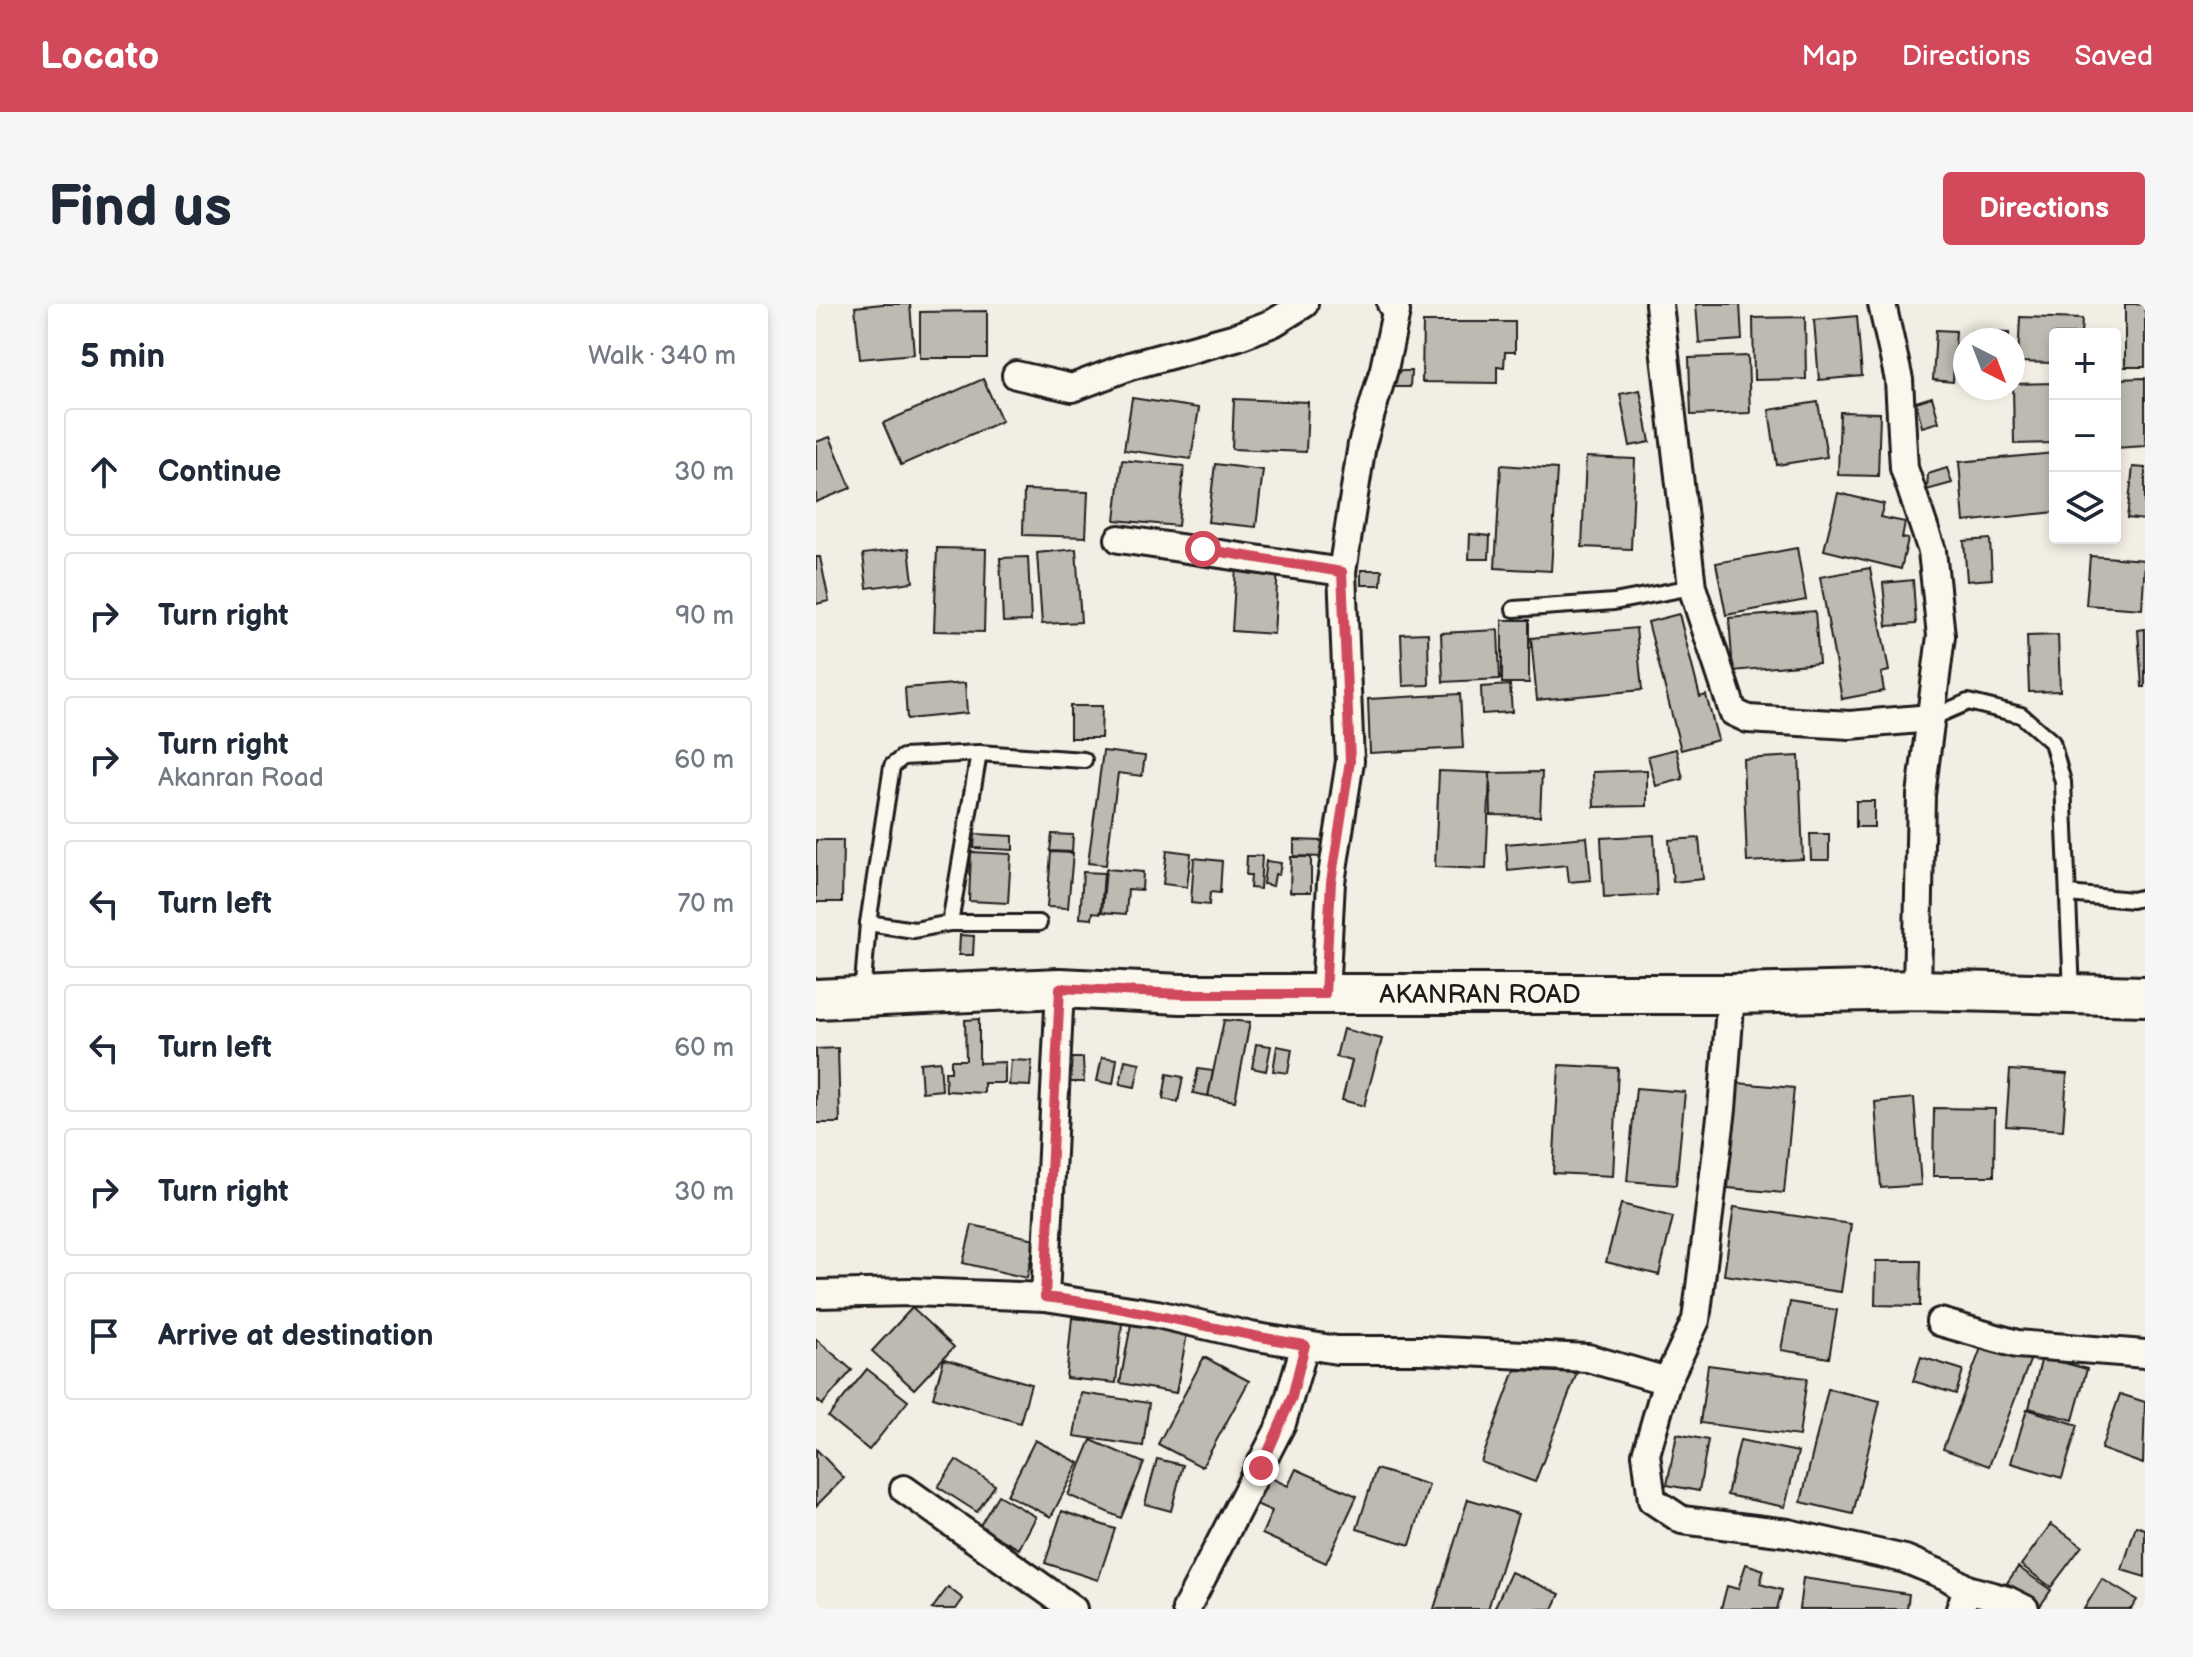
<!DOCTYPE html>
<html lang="en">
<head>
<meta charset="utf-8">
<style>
	:root { --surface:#fff; --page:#f6f6f7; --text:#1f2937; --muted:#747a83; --line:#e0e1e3; --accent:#d1495b }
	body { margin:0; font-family:"Balsamiq Sans",sans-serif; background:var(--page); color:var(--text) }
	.controls { position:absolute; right:24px; top:24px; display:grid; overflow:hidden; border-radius:8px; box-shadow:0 4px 12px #0003 }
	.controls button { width:72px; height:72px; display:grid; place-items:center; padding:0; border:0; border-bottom:2px solid var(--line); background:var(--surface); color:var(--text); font:40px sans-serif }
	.compass { position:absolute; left:1137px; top:24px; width:72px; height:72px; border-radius:50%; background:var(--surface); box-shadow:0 4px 12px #0003; rotate:138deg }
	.stop { position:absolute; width:24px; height:24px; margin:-18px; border:6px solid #d1495b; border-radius:50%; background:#fff }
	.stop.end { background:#d1495b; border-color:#fff; box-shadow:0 2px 8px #0008 }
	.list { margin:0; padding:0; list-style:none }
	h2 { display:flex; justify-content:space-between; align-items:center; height:104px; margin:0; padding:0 32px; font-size:34px }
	h2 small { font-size:26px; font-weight:400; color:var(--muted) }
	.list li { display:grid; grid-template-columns:52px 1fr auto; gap:24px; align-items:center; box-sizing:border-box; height:128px; margin:0 16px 16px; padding:0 16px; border:2px solid var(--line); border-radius:8px }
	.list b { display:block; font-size:30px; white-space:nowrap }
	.list p { margin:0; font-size:26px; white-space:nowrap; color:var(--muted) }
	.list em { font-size:26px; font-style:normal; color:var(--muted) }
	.icon { flex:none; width:44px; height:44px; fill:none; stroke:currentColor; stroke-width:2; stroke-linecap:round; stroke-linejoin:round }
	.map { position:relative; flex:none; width:1329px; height:1305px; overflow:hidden; border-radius:8px }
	header { display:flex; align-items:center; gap:48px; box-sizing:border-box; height:112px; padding:0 40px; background:var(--accent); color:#fff }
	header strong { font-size:38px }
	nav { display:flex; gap:44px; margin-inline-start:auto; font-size:28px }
	.intro { display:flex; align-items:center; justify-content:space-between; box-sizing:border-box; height:192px; padding:0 48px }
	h1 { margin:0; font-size:56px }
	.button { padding:20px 36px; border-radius:8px; background:var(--accent); color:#fff; font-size:28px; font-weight:700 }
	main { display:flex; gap:48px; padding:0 48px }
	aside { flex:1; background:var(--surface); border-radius:8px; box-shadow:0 4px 12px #0003 }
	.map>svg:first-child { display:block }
	.building { fill:#bdbab1; stroke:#1c1c1c; stroke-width:2 }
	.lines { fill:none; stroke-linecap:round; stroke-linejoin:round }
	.lane-casing { stroke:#1c1c1c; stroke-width:20 }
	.street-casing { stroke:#1c1c1c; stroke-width:32 }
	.secondary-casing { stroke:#1c1c1c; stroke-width:44 }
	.lane { stroke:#fbf7ec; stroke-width:14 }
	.street { stroke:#fbf7ec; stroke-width:26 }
	.secondary { stroke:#fbf7ec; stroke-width:38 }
	.route { stroke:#d1495b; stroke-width:10 }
	.labels { text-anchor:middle; stroke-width:8; stroke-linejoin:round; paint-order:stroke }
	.street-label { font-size:26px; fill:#1c1c1c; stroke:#fbf7ec }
</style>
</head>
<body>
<header>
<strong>Locato</strong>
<nav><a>Map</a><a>Directions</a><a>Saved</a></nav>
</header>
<div class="intro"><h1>Find us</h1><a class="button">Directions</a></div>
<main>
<aside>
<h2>5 min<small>Walk · 340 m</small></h2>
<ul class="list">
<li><svg class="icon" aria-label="ahead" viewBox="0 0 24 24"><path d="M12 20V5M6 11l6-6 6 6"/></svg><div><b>Continue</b></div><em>30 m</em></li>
<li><svg class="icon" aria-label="right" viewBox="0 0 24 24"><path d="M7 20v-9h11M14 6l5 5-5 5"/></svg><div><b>Turn right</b></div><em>90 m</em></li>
<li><svg class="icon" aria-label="right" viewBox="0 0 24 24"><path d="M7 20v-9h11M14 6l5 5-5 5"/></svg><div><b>Turn right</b><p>Akanran Road</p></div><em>60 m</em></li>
<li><svg class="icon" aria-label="left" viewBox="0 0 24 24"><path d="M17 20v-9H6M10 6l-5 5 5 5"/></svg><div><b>Turn left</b></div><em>70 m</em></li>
<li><svg class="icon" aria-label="left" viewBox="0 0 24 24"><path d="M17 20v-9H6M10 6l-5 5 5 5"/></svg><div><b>Turn left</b></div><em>60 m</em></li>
<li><svg class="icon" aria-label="right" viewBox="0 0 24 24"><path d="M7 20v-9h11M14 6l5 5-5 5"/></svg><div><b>Turn right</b></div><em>30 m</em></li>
<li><svg class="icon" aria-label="arrive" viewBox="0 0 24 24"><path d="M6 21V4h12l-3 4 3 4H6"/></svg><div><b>Arrive at destination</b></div></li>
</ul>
</aside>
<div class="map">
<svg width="1329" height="1305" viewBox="0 0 1329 1305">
	<rect width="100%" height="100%" fill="#f2eee4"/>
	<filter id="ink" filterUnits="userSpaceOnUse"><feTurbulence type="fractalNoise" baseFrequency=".0125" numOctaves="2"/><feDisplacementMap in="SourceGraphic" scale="16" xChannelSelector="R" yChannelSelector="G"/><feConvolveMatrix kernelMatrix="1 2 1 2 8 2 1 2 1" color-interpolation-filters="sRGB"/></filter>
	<g filter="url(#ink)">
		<g class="building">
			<path d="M66,0H94L98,50L44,55L39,3Z"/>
			<path d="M880,0H924L926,36L883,39Z"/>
			<rect x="1309" y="0" width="20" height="63"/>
			<path d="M171,7V54H104V8Z"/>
			<path d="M1041,12L1046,72L1003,76L998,16Z"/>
			<path d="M989,13L990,75L938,76L937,14Z"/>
			<path d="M1204,13L1266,15L1265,30H1239V59L1202,58Z"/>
			<path d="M607,18H699V48H689L688,63L681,62V79L606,78Z"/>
			<path d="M1120,26L1140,27L1137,78L1117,76Z"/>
			<path d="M1155,28L1193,29V36H1155Z"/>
			<path d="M932,52L934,109L875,111L873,54Z"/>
			<path d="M574,67H595L594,83H574Z"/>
			<path d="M1329,74V142L1299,144V75Z"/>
			<path d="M167,75L186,117L85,161L67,119Z"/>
			<path d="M1239,79V139L1198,140L1197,80Z"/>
			<path d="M824,86L834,138L814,142L804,90Z"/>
			<path d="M1116,93L1123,118L1106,123L1100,98Z"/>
			<path d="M316,94L383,104L375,155L308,146Z"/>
			<path d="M418,95L492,98L490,148L416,145Z"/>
			<path d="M1002,98L1011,153L961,161L953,106Z"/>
			<path d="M1024,108L1064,109L1062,172L1022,171Z"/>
			<path d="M14,133L35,184L0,198V138Z"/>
			<path d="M1238,149L1239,208L1148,218L1143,158Z"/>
			<path d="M770,153L819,155L815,245L766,243Z"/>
			<path d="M306,156L368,162L362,222L299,216Z"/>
			<path d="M399,160L447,166L440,223L392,218Z"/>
			<path d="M685,161L741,165L735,267L679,264Z"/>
			<path d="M1317,163L1329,164V216L1311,214Z"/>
			<path d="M1131,164L1136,179L1111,186L1112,170Z"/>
			<path d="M208,186L272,188L270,233L207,231Z"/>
			<path d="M1022,189L1068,200L1064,213L1089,218L1086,234L1092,235L1085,265L1008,246Z"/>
			<path d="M654,230L674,232L673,255H653Z"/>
			<path d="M1174,235L1176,275L1151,277L1148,237Z"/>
			<path d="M93,244L97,278L51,284L47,250Z"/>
			<path d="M121,244L170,245L168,328L118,327Z"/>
			<path d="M981,244L990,296L910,311L900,259Z"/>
			<path d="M260,245L265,318L226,320L221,249Z"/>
			<path d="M1274,252L1329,256L1326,305L1270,301Z"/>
			<path d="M0,253H4L13,297L0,300Z"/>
			<path d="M212,253L215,317L187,318L184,254Z"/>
			<path d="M420,262L462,264L458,330L416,327Z"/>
			<path d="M1054,264L1073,367L1065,369L1068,387L1026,395L1004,273Z"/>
			<path d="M545,266H566L565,281H545Z"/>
			<path d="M1097,276L1100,320L1071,322L1067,279Z"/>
			<path d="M999,307L1003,359L917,367L913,314Z"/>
			<path d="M863,310L884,393L890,391L902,436L865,446L832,318Z"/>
			<rect x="686" y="316" width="27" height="63"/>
			<path d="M820,324L826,386L721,396L715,334Z"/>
			<path d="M1329,325V383H1326L1322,326Z"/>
			<path d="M682,326L684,375L627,378L625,329Z"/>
			<path d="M612,329L613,381L587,382L585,330Z"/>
			<path d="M1242,331L1244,387L1213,388L1211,332Z"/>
			<path d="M149,379L151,409L91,415L89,384Z"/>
			<path d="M694,381L696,408L666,410L665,383Z"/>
			<path d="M644,390L647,444L554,449L552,395Z"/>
			<path d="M254,402H286L285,434H254Z"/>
			<path d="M860,445L867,475L840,482L832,452Z"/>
			<path d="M287,447L329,452L326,472L302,469L290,561L272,559Z"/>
			<path d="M983,452L987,555L931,558L927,455Z"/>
			<path d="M831,466V502L778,503L777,468Z"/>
			<path d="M623,467L674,469L670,565L619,563Z"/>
			<path d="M726,468L724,512L675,511L674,469Z"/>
			<rect x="1040" y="497" width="18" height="26"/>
			<path d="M159,530L197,532V546L158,544Z"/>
			<path d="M236,530L257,531L256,548L234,547Z"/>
			<path d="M994,530H1013V556H995Z"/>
			<path d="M838,531L841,591L788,594L785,534Z"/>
			<path d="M771,533L775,576L753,578L751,561L692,567L690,540Z"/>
			<path d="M883,534L887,575L857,578L853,536Z"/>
			<path d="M0,536H27L26,598H0Z"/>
			<path d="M478,536L508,537L507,553L478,552Z"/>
			<path d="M351,546L375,549L371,583L347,580Z"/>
			<path d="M155,548L195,550L192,599L153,597Z"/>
			<path d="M235,548L257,549L252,604L231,603Z"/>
			<path d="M431,552H446L444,585L434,584L435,571H430Z"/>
			<path d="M475,553H495V588H474Z"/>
			<path d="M378,554L406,557L404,589L394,588L393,601L375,599Z"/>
			<path d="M450,557L465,559L463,571L459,570L457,582L447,580Z"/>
			<path d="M290,565L327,568L326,586L312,585L310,610L286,608Z"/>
			<path d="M267,568L288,569L285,609L277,608L276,615L264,614Z"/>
			<path d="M144,631L158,632L157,651H143Z"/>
			<path d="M163,715V759L189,758V779H168V789L130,787L129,768H135V756H150L149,716Z"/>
			<path d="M408,716L434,718L419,797L392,792Z"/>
			<path d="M527,725L566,735L548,802L526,796L536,757L520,753Z"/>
			<path d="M440,740L455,742L450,767L436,764Z"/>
			<path d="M461,742L476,745L472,769L457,767Z"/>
			<path d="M22,744L24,819H0V745Z"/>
			<path d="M286,753L301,755L297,780L281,777Z"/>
			<path d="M249,754H267L268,778H250Z"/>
			<path d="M195,756L216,757L214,782L193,781Z"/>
			<path d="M309,756L324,759L319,783L304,780Z"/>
			<path d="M124,757L126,786L106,788L104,759Z"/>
			<path d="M743,761L802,764L797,872L737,869Z"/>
			<path d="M382,765L397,767L392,792L377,789Z"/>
			<path d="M1194,766L1251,770L1247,826L1190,822Z"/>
			<path d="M351,770L367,773L362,798L347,795Z"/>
			<path d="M921,779L978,784L968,889L912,884Z"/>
			<path d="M820,784L869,788L860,881L811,877Z"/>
			<path d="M1098,794L1105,881L1065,884L1059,798Z"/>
			<path d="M1118,804L1179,805L1178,872H1117Z"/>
			<path d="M805,900L857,913L843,971L790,958Z"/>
			<path d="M918,903L1035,920L1025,988L908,971Z"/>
			<path d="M156,921L219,935L211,974L147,959Z"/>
			<path d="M1060,957H1105L1104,1002L1059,1001Z"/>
			<path d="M974,998L1021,1006L1013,1054L965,1046Z"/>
			<path d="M96,1004L138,1043L98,1085L56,1047Z"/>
			<path d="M256,1014L306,1019L300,1079L250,1074Z"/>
			<path d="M315,1020L371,1030L360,1089L304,1079Z"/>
			<path d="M0,1035L36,1066L6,1101L0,1095Z"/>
			<path d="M1168,1036L1215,1054L1173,1162L1127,1145Z"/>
			<path d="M388,1053L433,1077L386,1163L342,1140Z"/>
			<path d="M1105,1053L1147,1066L1140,1090L1097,1077Z"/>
			<path d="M1226,1053L1271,1065L1257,1116L1213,1104Z"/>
			<path d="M128,1055L215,1080L204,1119L117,1093Z"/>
			<path d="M892,1061L991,1074L983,1132L884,1119Z"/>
			<path d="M51,1065L92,1097L53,1146L12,1113Z"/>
			<path d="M699,1066L761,1069L719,1178L665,1158Z"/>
			<path d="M1012,1085L1064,1097L1037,1210L985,1198Z"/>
			<path d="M265,1089L333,1099L327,1142L258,1132Z"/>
			<path d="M1304,1090L1329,1098L1327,1160L1285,1145Z"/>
			<path d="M1211,1105L1262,1121L1246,1174L1195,1159Z"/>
			<path d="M861,1130L892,1136L883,1187L851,1181Z"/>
			<path d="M219,1136L263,1159L235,1213L191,1191Z"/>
			<path d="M275,1136L328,1159L305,1214L252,1191Z"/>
			<path d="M924,1136L982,1148L969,1203L911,1191Z"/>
			<path d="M0,1145L28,1174L0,1202Z"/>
			<path d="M341,1155L367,1161L355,1207L329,1200Z"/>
			<path d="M140,1156L179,1181L161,1208L122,1183Z"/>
			<path d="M480,1165L541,1192L510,1259L446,1230L456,1207L440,1200L453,1173L472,1182Z"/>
			<path d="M560,1165L613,1181L594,1241L541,1225Z"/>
			<path d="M182,1191L220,1213L203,1245L163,1223Z"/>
			<path d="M652,1195L702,1210L672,1305H618Z"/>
			<path d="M246,1207L299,1225L282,1276L229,1259Z"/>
			<path d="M1235,1220L1266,1242L1235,1283L1205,1261Z"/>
			<path d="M1320,1222L1329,1225V1273L1306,1266Z"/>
			<path d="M930,1260L948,1266L944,1280L966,1286L961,1305H905L911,1282L922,1285Z"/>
			<path d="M1202,1263L1235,1286L1224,1302L1191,1279Z"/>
			<path d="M695,1268L744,1290L737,1305H678Z"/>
			<path d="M987,1274L1093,1290L1091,1305H983Z"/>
			<path d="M1286,1275L1321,1296L1315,1305H1268Z"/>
			<path d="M132,1283L147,1295L140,1305H116Z"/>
		</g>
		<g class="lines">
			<defs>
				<g id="lane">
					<path d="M698,305L798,298L876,283"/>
					<path d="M1115,414L1152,398L1205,411L1236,438L1247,478L1256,688"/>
					<path d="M1252,590L1316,596L1329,593"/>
					<path d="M52,619L98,626L134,619L163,449"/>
					<path d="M134,619H223"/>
					<path d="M46,692L52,619L76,462L87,453L163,449L268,456"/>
				</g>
				<g id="street">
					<path d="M843,0L876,283L917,408L932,415L1034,421L1115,414"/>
					<path d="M1066,0L1083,76L1088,164L1116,247L1125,332L1105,491L1101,686"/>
					<path d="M200,71L256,84L314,62L420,33L457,19L488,0"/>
					<path d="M303,235L526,268"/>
					<path d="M509,690L515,578L534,457L526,268L546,140L568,65L580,8L575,0"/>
					<path d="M915,690L906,805L880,1016L851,1077L830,1150L836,1196L866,1216L972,1229L1089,1255L1130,1272L1151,1285L1144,1305"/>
					<path d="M0,990L95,988L229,993L341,1010L435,1032L521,1046H608L772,1054L851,1077"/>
					<path d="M229,993L244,684"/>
					<path d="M1124,1018L1201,1040L1329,1050"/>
					<path d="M88,1185L257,1305"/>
					<path d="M1151,1285L1191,1296L1209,1305"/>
					<path d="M370,1305L466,1119L489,1041"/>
				</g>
				<path id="secondary" d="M0,695L244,684L365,690H915L1101,686L1329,692"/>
			</defs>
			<use href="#lane" class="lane-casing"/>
			<use href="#street" class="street-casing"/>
			<use href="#secondary" class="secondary-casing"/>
			<use href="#lane" class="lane"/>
			<use href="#street" class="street"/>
			<use href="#secondary" class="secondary"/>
		</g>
	</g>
	<g class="lines" filter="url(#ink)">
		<path class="route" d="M387,245L526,268L534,457L515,578L509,690H365L244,684L229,993C317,1003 402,1027 489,1041L476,1093L445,1164"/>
	</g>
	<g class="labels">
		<g class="street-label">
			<text x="664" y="699">AKANRAN ROAD</text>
		</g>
	</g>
</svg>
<div class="controls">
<button>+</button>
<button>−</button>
<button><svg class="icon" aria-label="layers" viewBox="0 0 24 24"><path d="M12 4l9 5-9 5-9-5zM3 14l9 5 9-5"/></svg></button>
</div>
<svg class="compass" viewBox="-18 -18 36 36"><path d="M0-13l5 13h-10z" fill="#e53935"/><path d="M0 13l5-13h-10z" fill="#747a83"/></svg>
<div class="stop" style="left:387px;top:245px"></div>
<div class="stop end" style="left:445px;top:1164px"></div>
</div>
</main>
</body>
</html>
